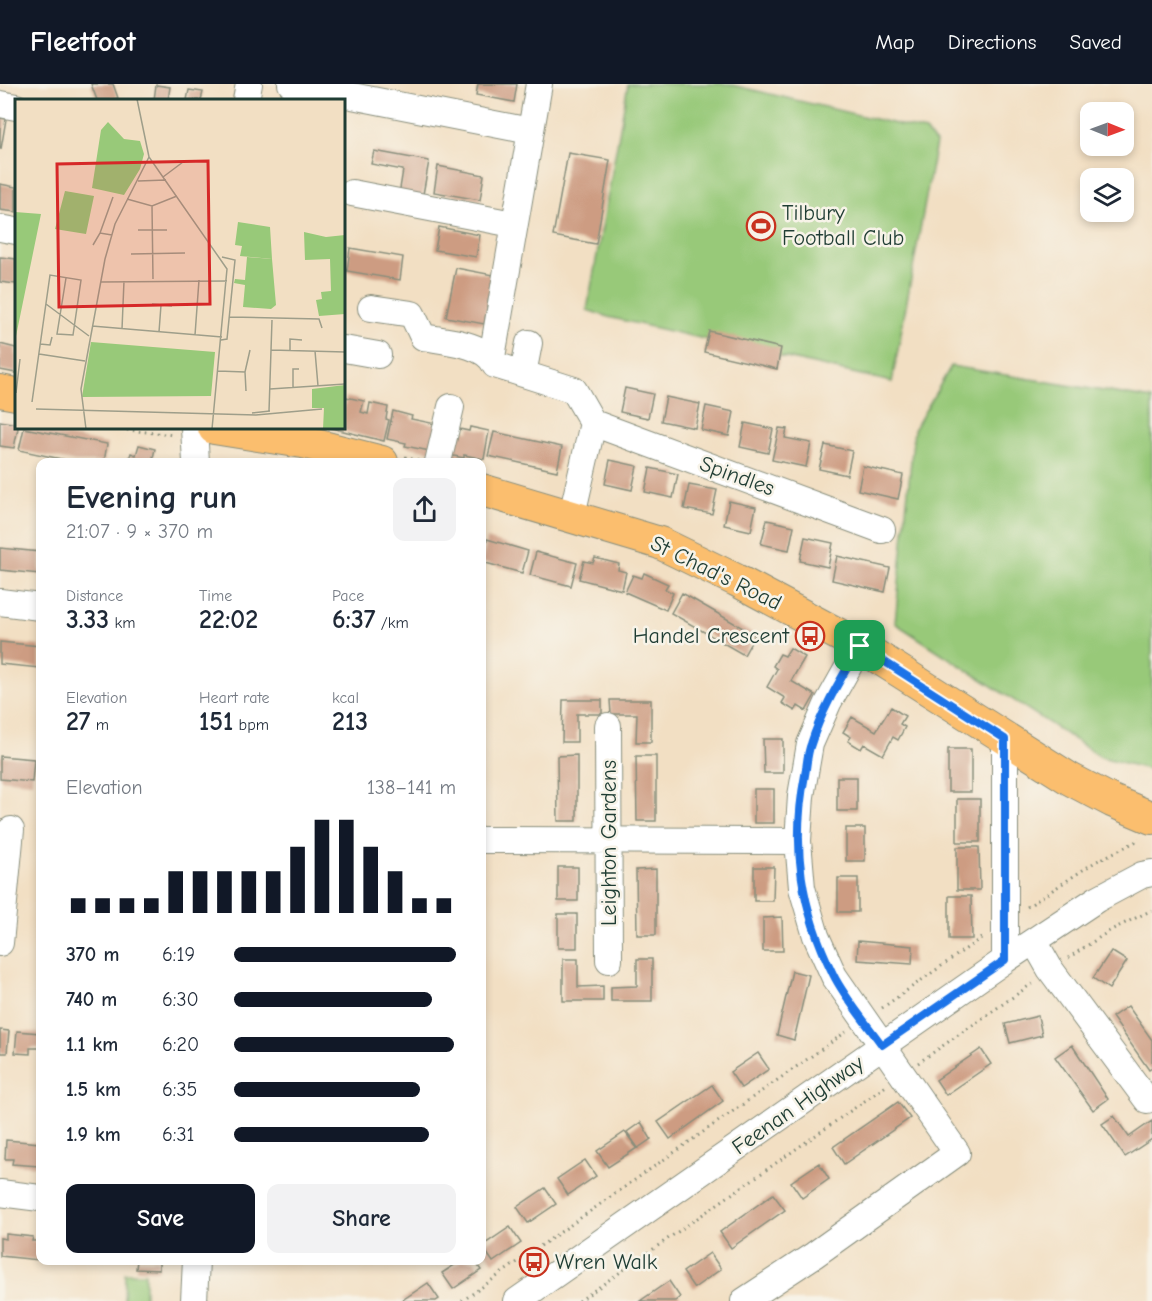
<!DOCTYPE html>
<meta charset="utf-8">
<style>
:root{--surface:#fff;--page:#f2f2f3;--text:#1f2937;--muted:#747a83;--accent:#111827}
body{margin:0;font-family:"Comic Neue",sans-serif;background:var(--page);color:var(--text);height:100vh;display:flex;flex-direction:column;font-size:22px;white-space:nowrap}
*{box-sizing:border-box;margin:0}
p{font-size:20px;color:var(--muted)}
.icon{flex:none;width:33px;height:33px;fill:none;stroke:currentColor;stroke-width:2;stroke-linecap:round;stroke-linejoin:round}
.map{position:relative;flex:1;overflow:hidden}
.sheet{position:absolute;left:36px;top:374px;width:450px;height:807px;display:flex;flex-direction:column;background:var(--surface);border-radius:12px;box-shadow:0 3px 9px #0003}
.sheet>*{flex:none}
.needle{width:39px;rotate:91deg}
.buttons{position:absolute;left:1080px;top:18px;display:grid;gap:12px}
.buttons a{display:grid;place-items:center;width:54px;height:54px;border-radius:12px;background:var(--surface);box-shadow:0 3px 9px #0003;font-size:30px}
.pin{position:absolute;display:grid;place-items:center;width:51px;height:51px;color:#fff;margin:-26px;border-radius:12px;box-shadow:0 3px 9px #0006}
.round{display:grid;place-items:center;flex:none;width:63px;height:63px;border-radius:12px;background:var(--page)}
.headline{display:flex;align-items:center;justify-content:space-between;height:102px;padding:0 30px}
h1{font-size:33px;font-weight:600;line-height:45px}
.stats{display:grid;grid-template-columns:repeat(3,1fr);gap:9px;height:102px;padding:6px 30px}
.stats div{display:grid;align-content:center}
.stats b{font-size:26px;font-weight:600}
.stats small{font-size:16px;font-weight:400}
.stats p{font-size:16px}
.chart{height:168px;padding:12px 30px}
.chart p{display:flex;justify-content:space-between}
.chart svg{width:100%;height:108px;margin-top:6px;stroke:var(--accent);stroke-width:6}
.button{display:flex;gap:12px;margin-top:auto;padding:12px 30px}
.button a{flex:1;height:69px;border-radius:12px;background:var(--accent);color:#fff;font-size:24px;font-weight:600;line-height:69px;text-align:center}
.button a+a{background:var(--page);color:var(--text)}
ul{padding:0 30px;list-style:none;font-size:20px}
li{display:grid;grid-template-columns:96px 72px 1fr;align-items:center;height:45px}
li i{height:15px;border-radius:8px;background:var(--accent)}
header{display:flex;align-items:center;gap:36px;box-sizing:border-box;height:84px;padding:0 30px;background:var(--accent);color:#fff}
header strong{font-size:28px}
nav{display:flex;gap:33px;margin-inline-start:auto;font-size:21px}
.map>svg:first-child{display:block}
.green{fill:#98c979;stroke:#5c8356;stroke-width:1.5}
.building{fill:#cd9c82}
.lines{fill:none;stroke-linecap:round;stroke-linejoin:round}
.minor-casing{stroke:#888e7c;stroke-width:28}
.major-casing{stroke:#888e7c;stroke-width:34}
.path{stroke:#888e7c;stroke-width:3;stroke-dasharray:1.5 4.5;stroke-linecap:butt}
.minor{stroke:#fff;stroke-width:26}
.major{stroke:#fbbe6e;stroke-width:32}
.route-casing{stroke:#fff;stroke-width:12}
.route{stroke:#1a73e8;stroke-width:8}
.labels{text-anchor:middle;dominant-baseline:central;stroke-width:5;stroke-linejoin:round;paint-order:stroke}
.poi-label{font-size:22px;fill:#1f3d34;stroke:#f7f3e8;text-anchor:start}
.street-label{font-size:22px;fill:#1f3d34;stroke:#f7f3e8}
.inset-road{fill:none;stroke:#9e9e8a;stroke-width:1.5}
.view{fill:#d62828;fill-opacity:0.15;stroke:#d62828;stroke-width:3}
.inset-edge{fill:none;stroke:#1f3d34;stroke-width:3}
</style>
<header>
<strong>Fleetfoot</strong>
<nav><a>Map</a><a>Directions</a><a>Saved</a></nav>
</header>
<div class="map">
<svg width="1152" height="1217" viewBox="0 0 1152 1217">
<rect width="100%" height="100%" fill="#f7f3e8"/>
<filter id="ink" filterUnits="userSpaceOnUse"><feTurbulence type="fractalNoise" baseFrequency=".0167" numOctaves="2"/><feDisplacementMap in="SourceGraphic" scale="12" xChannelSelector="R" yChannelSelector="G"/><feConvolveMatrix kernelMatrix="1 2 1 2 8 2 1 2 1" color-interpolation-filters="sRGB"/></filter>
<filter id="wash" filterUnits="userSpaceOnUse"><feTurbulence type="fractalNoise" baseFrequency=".008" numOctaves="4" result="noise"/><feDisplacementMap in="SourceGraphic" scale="24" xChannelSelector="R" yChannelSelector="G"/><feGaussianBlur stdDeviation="1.35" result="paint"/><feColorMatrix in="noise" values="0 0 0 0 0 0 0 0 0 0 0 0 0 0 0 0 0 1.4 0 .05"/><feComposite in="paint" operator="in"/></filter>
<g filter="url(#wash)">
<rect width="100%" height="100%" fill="#f2dfc3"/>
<path class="green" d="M628 0H728L925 47 936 59 892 298 608 233 587 226Z
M951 282 1152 315V686L1101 673 895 539 914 346Z
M125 1189H145V1217H124Z"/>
<g id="blocks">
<path class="building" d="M91 0H113L118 14 111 16H97Z
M478 0H517L514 18 476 11Z
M156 1 170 3 168 16H154Z
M189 6 203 8 201 16H187Z
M0 34 6 35 1 65H0Z
M374 67 429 77 422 116 399 111 403 86 371 80Z
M568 69 610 76 596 160 553 152Z
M438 82 484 91 480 116 434 108Z
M0 100 16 103V128L0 126Z
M439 143 480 151 476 173 435 166Z
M350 164 403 173 400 196 347 187Z
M0 173 16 175V200L0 198Z
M456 184 493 191 484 240 446 233Z
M709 247 781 264 777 285 704 268Z
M0 260 16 264V289L0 286Z
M625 304 653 310 648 334 620 328Z
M346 313 364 317 361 328 368 330 370 319 388 323 386 335 389 336 384 357 331 344H344V324Z
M666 313 700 320 695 344 661 337Z
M706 322 734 328 729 352 701 346Z
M393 327 412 332 411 335 441 341 435 368 405 362 406 359 387 355Z
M0 337 16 340 18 344 14 364 0 362Z
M745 339 773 345 768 369 740 363Z
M450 343 469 347 470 343 489 347 484 375 464 371V374L444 370Z
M24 344 107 360 104 378H75L19 366Z
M779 344 787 345 785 354 811 359 806 383 772 376Z
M494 348 562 363 557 387 488 372Z
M139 361 155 365 152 378H128L131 369 136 371Z
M825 361 852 367 847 391 819 385Z
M610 376 637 382 632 406 605 400Z
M863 382 903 391 898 415 858 406Z
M650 384 678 390 673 414 645 408Z
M689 401 717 406 712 430 684 425Z
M729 417 756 423 751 447 724 441Z
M767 436 794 442 789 466 761 460Z
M805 453 833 459 828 483 800 477Z
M487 455 528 467 522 489 482 478Z
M0 464 40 468V490L0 486Z
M536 468 577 479 571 502 530 491Z
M837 472 890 484 885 508 832 496Z
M595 474 619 480 618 486 626 488 622 506 579 495 584 477 593 479Z
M644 489 668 500 665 505 673 509 666 526 625 508 633 491 642 494Z
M682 509 755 551 744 571 671 529Z
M0 558 40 562V584L0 580Z
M790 564 805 573 791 597 815 611 806 627 798 622 795 627 782 619 785 614 767 603 777 585 773 582 780 570 785 572Z
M563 616H602V630H577V658H562Z
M610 616H651V658H636L637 630H611Z
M891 623 905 632 900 640 905 643 898 656 893 653 883 671 864 660 861 665 848 657 851 653 843 648 852 633 876 647Z
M763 655H783V689H764Z
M948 665H971V708H948Z
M577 671V737H558L557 672Z
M0 672 34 675 32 698 0 695Z
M636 672H656V737H637Z
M837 693H857V727H837Z
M754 705H774V739H754Z
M957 715H980V758H957Z
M846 744H865V777H846Z
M957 763H979L980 806H957Z
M558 783H578V817H558Z
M754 783H774L773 817H754Z
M656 785V851H637L636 786Z
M838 794H858V828H838Z
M949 812H971L972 855H949Z
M558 830H577V864H558Z
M782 833 783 867H763V834Z
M858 857 913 862 912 880 857 876Z
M1111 867 1127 877 1109 905 1093 894Z
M563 875H578V903L603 902V917H563Z
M637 875H652V917H611V903L637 902Z
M792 887 809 891 794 956 777 951Z
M1128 922 1152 956V984L1149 986 1112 933Z
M1038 932 1042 951 1010 959 1005 940Z
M0 946 9 947 7 969H0Z
M17 947 40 949V964H30V970L15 969Z
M1072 961 1108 1015 1093 1026 1055 973Z
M981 965 991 980 946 1011 936 996Z
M758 969 769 985 741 1004 730 988Z
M712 1001 723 1017 670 1055 658 1038Z
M898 1018 910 1034 844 1080 833 1063Z
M1114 1032 1129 1053 1152 1037V1055L1125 1073 1102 1040Z
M641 1038 651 1055 638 1064 627 1048Z
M625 1048 637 1064 608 1083 597 1067Z
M6 1056 40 1059 39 1082 12 1080 13 1075H5Z
M585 1076 596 1092 568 1111 557 1095Z
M819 1079 829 1095 802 1114 791 1098Z
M545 1104 556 1120 528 1139 517 1123Z
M773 1110 785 1126 731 1164 720 1148Z
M510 1143 521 1159 493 1178 482 1162Z
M6 1150 33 1153 32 1157H40L39 1176 0 1172V1154L6 1155Z
M710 1169 721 1185 694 1204 683 1188Z
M137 1176H159V1186L136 1185Z
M462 1176H474L481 1186 453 1205 442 1189Z
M669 1197 680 1213 675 1217H640Z
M428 1199 439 1215 436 1217H401Z"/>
</g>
</g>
<g filter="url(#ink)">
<use href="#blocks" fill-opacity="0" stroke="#888e7c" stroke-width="1.5"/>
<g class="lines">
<g class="minor-casing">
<path id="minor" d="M291 0 530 47
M246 16 249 0
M0 20 16 23
M352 109 513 140
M0 144 16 147
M371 224 412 230 423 253C445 257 485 259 495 281L574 306 593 339 572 431
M344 265 378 271
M492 273 539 0
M523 290 529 259
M593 339 882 446
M194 344 196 378
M438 378 451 323
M0 518 40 523
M608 642 609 876
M1005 655V876
M482 756 798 757
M1034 857 1050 885 1147 1016
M0 859 11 746
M0 1109 40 1114
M194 1217 196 1176
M517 1217 1005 876 1097 815 1142 791 1152 789
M744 1217 814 1171 957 1069 834 892 816 852 802 804 798 757 801 712 810 660 828 619 860 562"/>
</g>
<g class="major-casing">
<path id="major" d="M0 307 16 310
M214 344 303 358 382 378
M482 406 660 459 736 496 860 562 1070 695 1112 717 1152 734"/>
</g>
<path class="path" d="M109 344 174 351
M405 373 419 377
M1027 823 1095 778 1135 758 1138 753
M1068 874 1111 846 1152 826
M882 924 984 852
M918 979 1033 899
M462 1217 846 948
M579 1217 886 1002"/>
<use href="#minor" class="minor"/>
<use href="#major" class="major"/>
</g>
</g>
<g class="lines" filter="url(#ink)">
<g class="route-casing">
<path id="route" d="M860 562 1005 655V876L882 961C867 940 844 913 833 890 801 825 791 763 805 691 807 681 807 670 811 660 822 625 842 593 860 562Z"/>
</g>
<use href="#route" class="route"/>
</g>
<defs>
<g id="stadium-ring" transform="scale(1.5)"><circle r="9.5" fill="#f7f3e8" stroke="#c8321e" stroke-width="1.5"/><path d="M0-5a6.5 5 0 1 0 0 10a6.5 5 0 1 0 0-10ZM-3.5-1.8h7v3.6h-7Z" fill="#c8321e"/></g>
<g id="bus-ring" transform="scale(1.5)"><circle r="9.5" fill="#f7f3e8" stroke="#c8321e" stroke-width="1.5"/><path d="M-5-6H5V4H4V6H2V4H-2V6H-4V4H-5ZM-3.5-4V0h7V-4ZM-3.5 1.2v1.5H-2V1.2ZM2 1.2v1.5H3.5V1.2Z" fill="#c8321e"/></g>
</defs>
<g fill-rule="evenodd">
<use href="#stadium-ring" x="761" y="142"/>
<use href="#bus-ring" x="810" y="552"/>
<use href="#bus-ring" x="534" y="1178"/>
</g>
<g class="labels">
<g class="poi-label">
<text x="782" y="129">Tilbury<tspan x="782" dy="25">Football Club</tspan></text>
<text x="789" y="552" text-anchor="end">Handel Crescent</text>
<text x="555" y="1178">Wren Walk</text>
</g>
<g class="street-label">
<text transform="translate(737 392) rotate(20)">Spindles</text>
<text transform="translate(716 489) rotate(26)">St Chad's Road</text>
<text transform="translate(609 759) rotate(-90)">Leighton Gardens</text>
<text transform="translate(798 1021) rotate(-35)">Feenan Highway</text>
</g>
</g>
<g transform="translate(15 15)">
<rect width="330" height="330" fill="#f2dfc3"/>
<path d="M93 23 109 40 125 42 129 55 125 70 109 96 77 89 86 31ZM50 92 79 97 71 135 40 130ZM0 113 26 115 0 242ZM223 123 255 128 257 160 225 157 227 147 220 146ZM289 133 311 138 330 136V215L304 217 301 201 307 200 306 193 316 192 315 160 290 161Z" fill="#98c979"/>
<path d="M232 158 257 160 261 206 256 210 228 208 230 186 219 184 220 180 230 181ZM76 243 200 253 196 297 67 298ZM330 286V330H308L309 309H297V290Z" fill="#98c979"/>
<path class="inset-road" d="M134 58 212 170 197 330M148 78 168 63M123 82 151 81M112 100 137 107 162 97M137 107 138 180M123 131H152M85 134 98 98M78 146 85 134 97 136M116 155 170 154M86 183 212 182M31 205 74 237M137 205 157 207M214 218 304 220 307 229M77 227 207 238M107 230 109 182M144 233 146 206M180 236 184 181M206 241 212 240 220 161 207 158M25 245 35 246 37 238M256 251 330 253M275 251V240L287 241M300 252 303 287M24 255 70 262M203 272 230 273 235 251M230 273 231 292M278 288V270H284M255 290 330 285M1 294 5 260M17 303 35 176 66 181 58 236 42 235 51 179M21 310 241 316 307 310M254 312 257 221M237 314 255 312M71 330 66 290 90 160 100 125 134 58 122 0"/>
<path class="view" d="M193 62 195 205 44 208 42 65Z"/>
<rect width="330" height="330" class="inset-edge"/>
</g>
</svg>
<div class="buttons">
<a><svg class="needle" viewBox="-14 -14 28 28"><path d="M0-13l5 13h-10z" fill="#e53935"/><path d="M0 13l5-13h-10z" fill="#747a83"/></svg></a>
<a><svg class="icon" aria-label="layers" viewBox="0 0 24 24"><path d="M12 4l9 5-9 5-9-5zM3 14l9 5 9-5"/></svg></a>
</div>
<div class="pin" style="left:860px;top:562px;background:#1e9e55"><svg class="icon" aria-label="arrive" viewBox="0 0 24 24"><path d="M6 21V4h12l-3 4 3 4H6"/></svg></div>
<section class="sheet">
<div class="headline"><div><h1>Evening run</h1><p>21:07 · 9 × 370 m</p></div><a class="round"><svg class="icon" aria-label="share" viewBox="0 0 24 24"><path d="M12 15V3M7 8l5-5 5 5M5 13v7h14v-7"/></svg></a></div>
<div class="stats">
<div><p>Distance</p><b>3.33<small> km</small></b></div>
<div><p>Time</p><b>22:02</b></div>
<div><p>Pace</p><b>6:37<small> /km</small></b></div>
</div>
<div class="stats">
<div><p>Elevation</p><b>27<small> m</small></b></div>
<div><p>Heart rate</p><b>151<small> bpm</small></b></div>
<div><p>kcal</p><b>213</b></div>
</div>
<div class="chart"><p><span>Elevation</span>138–141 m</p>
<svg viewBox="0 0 160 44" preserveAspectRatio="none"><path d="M5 44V38M15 44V38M25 44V38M35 44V38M45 44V27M55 44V27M65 44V27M75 44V27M85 44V27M95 44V17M105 44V6M115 44V6M125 44V17M135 44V27M145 44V38M155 44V38"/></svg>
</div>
<ul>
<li><b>370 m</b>6:19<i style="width:100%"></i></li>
<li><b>740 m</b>6:30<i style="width:89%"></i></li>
<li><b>1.1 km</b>6:20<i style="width:99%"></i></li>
<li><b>1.5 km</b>6:35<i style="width:84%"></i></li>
<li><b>1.9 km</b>6:31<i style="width:88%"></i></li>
</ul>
<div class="button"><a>Save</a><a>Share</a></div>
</section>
</div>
